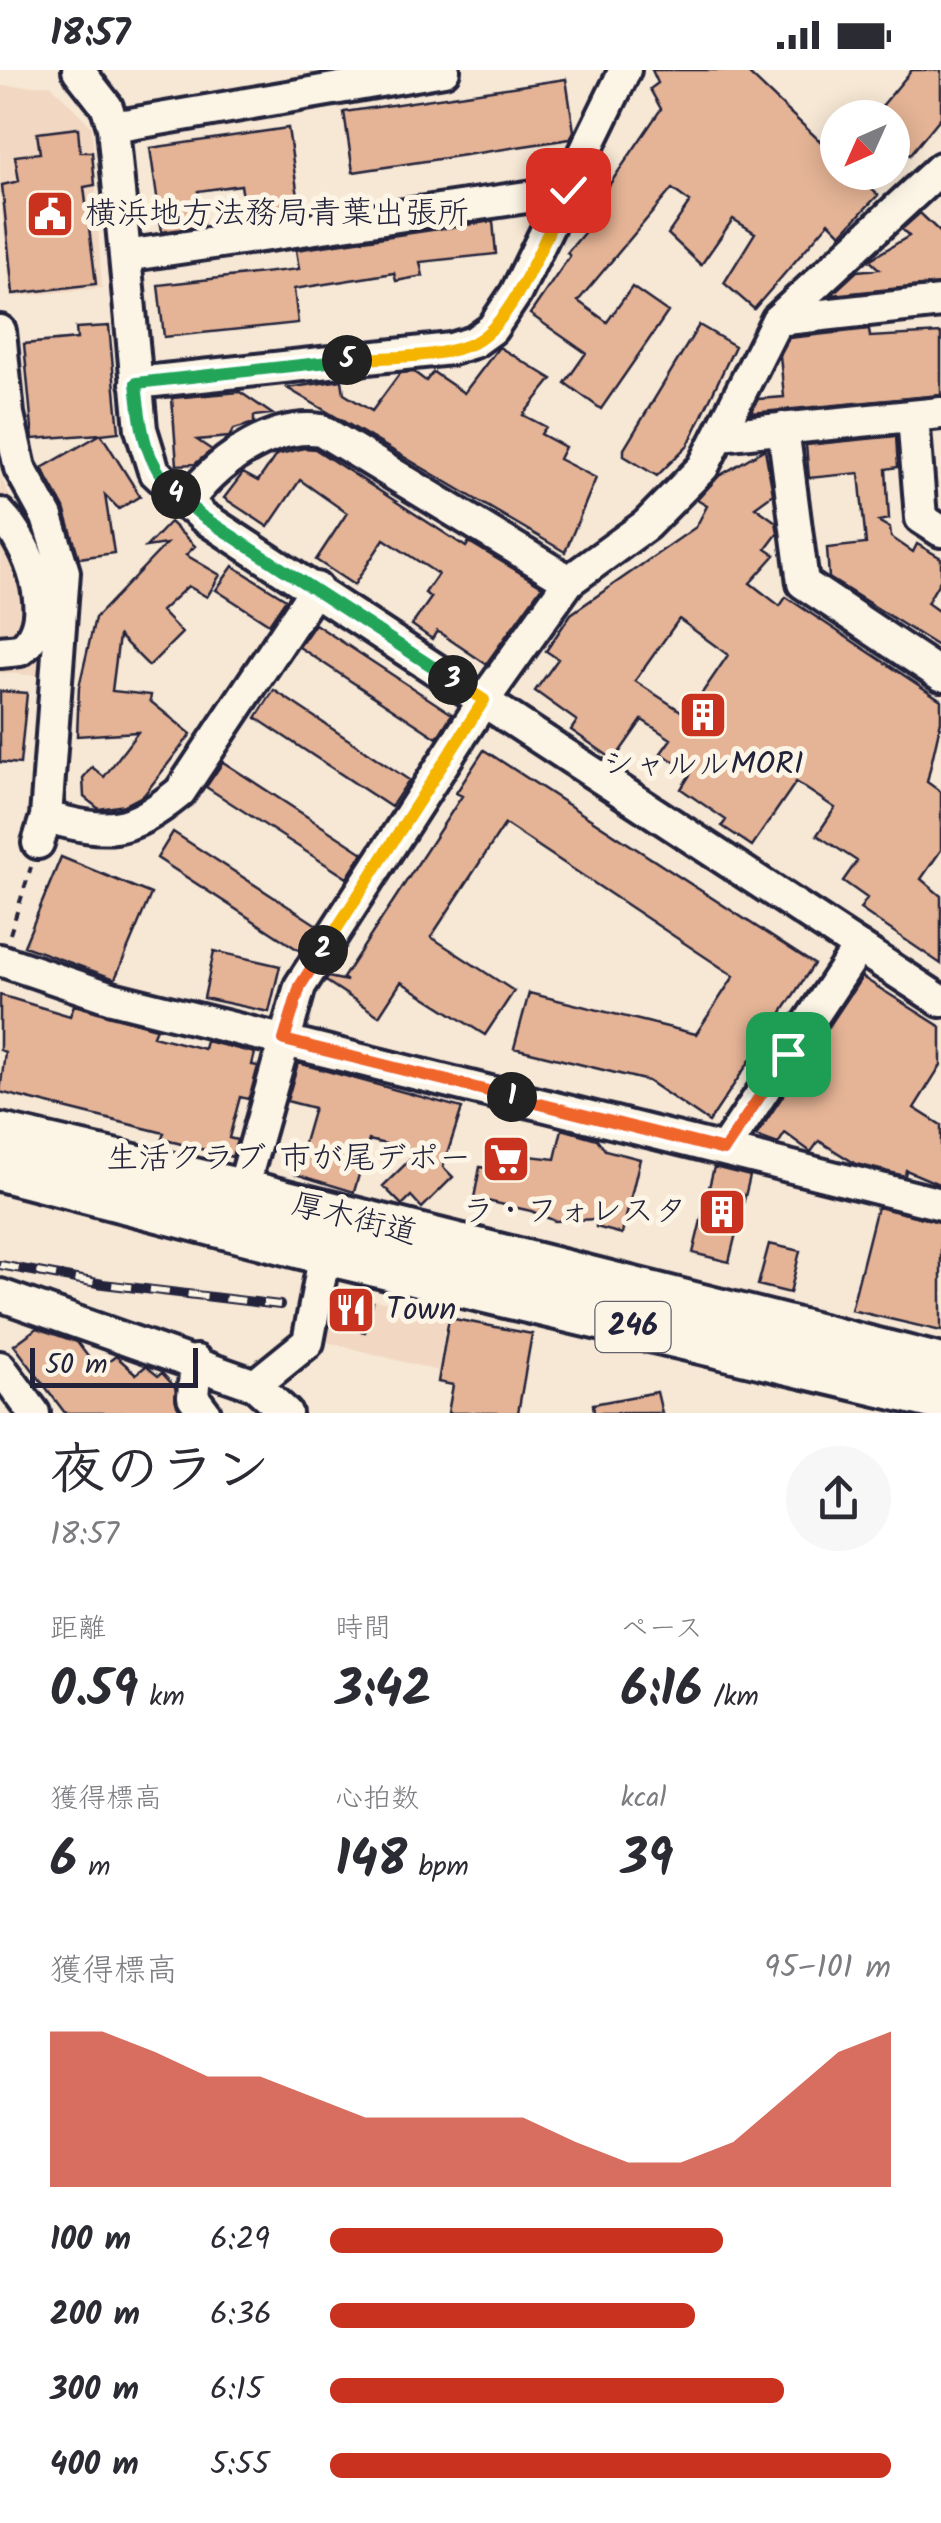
<!DOCTYPE html>
<html lang="ja">
<meta charset="utf-8">
<style>
:root{--surface:#fff;--page:#f7f7f7;--text:#2b2b33;--muted:#7c7c81;--accent:#c8321e}
body{margin:0;font-family:Kalam,"Klee One",sans-serif;background:var(--page);color:var(--text);height:100vh;display:flex;flex-direction:column;font-size:38px;white-space:nowrap}
*{box-sizing:border-box;margin:0}
p{font-size:32px;color:var(--muted)}
.icon{flex:none;width:55px;height:55px;fill:none;stroke:currentColor;stroke-width:2;stroke-linecap:round;stroke-linejoin:round}
.map{position:relative;height:1343px;overflow:hidden}
.side{display:flex;flex-direction:column;background:var(--surface);flex:1}
.side>*{flex:none}
.needle{width:65px;rotate:225deg}
.fabs{position:absolute;left:820px;top:30px;display:grid;gap:20px}
.fabs a{display:grid;place-items:center;width:90px;height:90px;border-radius:50%;background:var(--surface);box-shadow:0 5px 25px #0003;font-size:50px}
.scale{position:absolute;left:30px;bottom:25px;width:168px;box-sizing:border-box;padding-left:10px;border:5px solid #22223b;border-top:0;font-size:28px;line-height:35px;white-space:nowrap;color:#22223b;-webkit-text-stroke:8px #fcf5e5;paint-order:stroke}
.pin{position:absolute;display:grid;place-items:center;width:85px;height:85px;color:#fff;margin:-42px;border-radius:20px;box-shadow:0 5px 15px #0006}
.km{position:absolute;width:50px;height:50px;margin:-25px;border-radius:50%;background:#222;color:#fff;font-size:28px;line-height:50px;text-align:center}
.round{display:grid;place-items:center;flex:none;width:105px;height:105px;border-radius:52px;background:var(--page)}
.head{display:flex;align-items:center;justify-content:space-between;height:170px;padding:0 50px}
h1{font-size:55px;font-weight:800;line-height:75px}
.metrics{display:grid;grid-template-columns:repeat(3,1fr);gap:15px;height:170px;padding:10px 50px}
.metrics div{display:grid;align-content:center}
.metrics b{font-size:50px;font-weight:800}
.metrics small{font-size:28px;font-weight:400}
.metrics p{font-size:28px}
.chart{height:280px;padding:20px 50px}
.chart p{display:flex;justify-content:space-between}
.chart svg{width:100%;height:180px;margin-top:10px;fill:var(--accent);opacity:.7}
ul{padding:0 50px;list-style:none;font-size:32px}
li{display:grid;grid-template-columns:160px 120px 1fr;align-items:center;height:75px}
li i{height:25px;border-radius:12px;background:var(--accent)}
.status{display:flex;justify-content:space-between;align-items:center;height:70px;padding:0 50px;background:var(--surface);direction:ltr}
.status svg{height:28px;fill:currentColor}
.map>svg:first-child{display:block}
.built{fill:#f2d8c2}
.building{fill:#e5b496;stroke:#22223b;stroke-width:2.5;fill-rule:evenodd}
.lines{fill:none;stroke-linecap:round;stroke-linejoin:round}
.minor-casing{stroke:#22223b;stroke-width:38}
.highway-casing{stroke:#22223b;stroke-width:50}
.path{stroke:#22223b;stroke-width:4;stroke-dasharray:8 8;stroke-linecap:butt}
.minor{stroke:#fcf5e5;stroke-width:30}
.highway{stroke:#fcf5e5;stroke-width:42}
.rail-casing{stroke:#22223b;stroke-width:10}
.rail{stroke:#fcf5e5;stroke-width:6;stroke-dasharray:19;stroke-linecap:butt}
.split-1-casing{stroke:#fff;stroke-width:20}
.split-2-casing{stroke:#fff;stroke-width:20}
.split-3-casing{stroke:#fff;stroke-width:20}
.split-4-casing{stroke:#fff;stroke-width:20}
.split-5-casing{stroke:#fff;stroke-width:20}
.split-6-casing{stroke:#fff;stroke-width:20}
.split-1{stroke:#f0652b;stroke-width:12}
.split-2{stroke:#f0652b;stroke-width:12}
.split-3{stroke:#f5b400;stroke-width:12}
.split-4{stroke:#22a559;stroke-width:12}
.split-5{stroke:#22a559;stroke-width:12}
.split-6{stroke:#f5b400;stroke-width:12}
.labels{text-anchor:middle;dominant-baseline:central;stroke-width:10;stroke-linejoin:round;paint-order:stroke}
.shield{fill:#fcf5e5;stroke:#63616e;stroke-width:2.5}
.shield-label{font-size:30px;font-weight:bold;fill:#22223b}
.poi-label{font-size:32px;fill:#22223b;stroke:#fcf5e5;text-anchor:start}
.street-label{font-size:32px;fill:#22223b;stroke:#fcf5e5}
</style>
<div class="status"><b>18:57</b><svg viewBox="0 0 49 12"><path d="M0 12V9h3v3zM5 12V6h3v6zM10 12V3h3v9zM15 12V0h3v12zM26 1h20v11H26zM47 4h2v5h-2z"/></svg></div>
<div class="map">
<svg width="941" height="1343" viewBox="0 0 941 1343">
<rect width="100%" height="100%" fill="#f7e8d5"/>
<filter id="ink" filterUnits="userSpaceOnUse"><feTurbulence type="fractalNoise" baseFrequency=".01" numOctaves="2"/><feDisplacementMap in="SourceGraphic" scale="20" xChannelSelector="R" yChannelSelector="G"/><feConvolveMatrix kernelMatrix="1 2 1 2 8 2 1 2 1" color-interpolation-filters="sRGB"/></filter>
<g filter="url(#ink)">
<path class="built" d="M51 15 92 57 102 218 11 227 0 122V16Z
M0 405 39 490 48 525 43 606 0 603Z
M326 1219 447 1246 438 1301 320 1270Z"/>
<path class="building" d="M652 0H745L838 88V102H853L878 125 841 164 829 152 754 239 724 213 755 163 733 149 701 195 668 164 690 132 672 119 578 231 607 252 632 217 668 242 601 339 565 313 586 283 530 244 570 186 567 183 594 151 588 146 661 39 650 19 658 13Z
M912 0H941V47L910 85 892 71V48H872Z
M566 9 574 61 570 69 353 102 344 42Z
M78 58 80 82H92L95 115 84 117 96 214 13 224 2 115 19 111 15 86 40 83 37 63Z
M288 58 300 140 246 148 241 115 198 121 203 156 162 162 150 78Z
M920 143 941 163V214L831 225 857 201 879 199 869 190 909 166 902 159Z
M493 151 496 184 420 192 423 206 396 211 394 203 294 219 298 253 164 267 158 215 299 199 296 180Z
M699 255 735 276 688 375 657 406 624 386V379Z
M109 256 119 362 101 364 140 426 119 439 105 425 114 483 79 488 64 438 42 398 101 364 33 369 24 274 77 269 76 258Z
M869 259 870 267 941 263V325L751 343 758 329 784 327 780 285 789 268Z
M499 277 552 309 523 345 546 357 541 364 565 377 559 389 596 408 565 482 287 318 342 310 344 324 372 341 400 303 414 302 426 311 433 302 464 323Z
M240 322 272 344 254 346V353L234 359 229 367 197 370 212 380 195 394 177 395 172 328Z
M896 366 898 397 886 399 889 449 878 451 890 458 891 467 913 482 917 474 941 488V509L927 533 941 543V578L829 508 827 478 866 474 859 403 809 408 806 375Z
M304 378 315 379 466 477 469 472 542 516 486 594 437 561 432 569 412 555 431 528 425 523 438 504 384 469 354 515 316 490 347 443 300 410 268 457 224 428 243 403 258 411 276 385Z
M765 379 773 424 755 437 776 452 778 463 766 479 775 485 750 513 780 536 786 527 941 630V651L927 712 941 722V780L921 809 941 826V894L860 839 867 828 843 811 857 791 817 765 835 738 796 712 752 776 722 756 726 750 681 719 691 703 661 683 671 669 642 650 614 690 571 660 577 651 535 621 558 589 546 581 571 544 696 457 707 436 697 430 719 406ZM679 549 728 585 687 645 635 611Z
M170 452 195 476 186 485 220 505 207 527 188 516 161 541 182 563 149 596 119 566 112 621 151 625 150 631 191 664 144 725 125 735 99 739 84 727 83 708 92 697 104 707 138 662 77 666 79 617 95 548 166 474 146 477Z
M233 496 286 529 269 554 216 520Z
M315 554 452 644 437 668 299 577Z
M274 620 409 710 391 737 256 648Z
M0 621 27 623 20 694 0 692Z
M484 680 814 894 709 1052 648 1011 514 978 529 923 696 964 734 906 505 754 431 867 514 921 485 965 401 912 379 946 326 911 328 907 347 911 343 908 462 726 456 723Z
M223 692 363 783 347 808 206 717Z
M173 762 317 855 300 881 157 788Z
M61 787 151 824 115 909 24 876Z
M214 881 280 896 269 942 204 928Z
M862 907 941 957V995L914 1038 941 1055V1115L906 1100 905 1106 856 1094 819 1071 811 1082 785 1063 778 1074 756 1066Z
M0 925 70 946 74 935 156 958 153 966 204 979 206 971 255 983 252 995 258 996 251 1022 248 1029 240 1027 229 1068 237 1070 232 1087 162 1069 164 1063 0 1022 5 982 0 980Z
M298 993 462 1038 443 1097 453 1107 422 1138 411 1126 402 1135 383 1116 418 1082 369 1070 354 1122 295 1104 314 1038 287 1031Z
M562 1059 597 1069 605 1080 640 1089 622 1164 596 1157 597 1149 555 1151 531 1141 474 1128 480 1097 500 1101 504 1083 555 1089Z
M714 1097 750 1106 729 1192 693 1183Z
M877 1137 941 1152V1261L851 1240Z
M769 1174 800 1181 790 1223 758 1215Z
M336 1223 373 1232 365 1262 331 1254Z
M449 1248 532 1264 518 1343H448L453 1315 438 1312Z
M37 1258 77 1272 98 1300 116 1286 136 1304 146 1296 158 1306 162 1303 175 1317 182 1343H65L14 1275Z
M657 1322 662 1343H594L593 1334Z"/>
<g class="lines">
<g class="minor-casing">
<path id="minor" d="M78 0 107 37 113 57 141 359 154 401 203 447 941 931
M113 57 444 0
M125 186 568 121
M777 250 941 232
M0 261 8 344 20 398 47 447 64 502 46 747
M136 313 451 279 474 272 492 259 516 223 625 0
M913 346 921 448 941 461
M783 358 803 513 941 605
M720 365 941 343
M186 435C211 394 273 352 321 360L569 511
M0 444C28 472 61 550 20 580L0 582
M38 773 46 747C109 764 128 764 180 722L316 518
M0 890 112 928 941 1134
M724 1080 859 877
M242 1121 300 916 484 630 569 511 646 455 703 397 777 250 941 98
M0 1225 255 1315 286 1343
M196 1291 193 1327 205 1343
M0 1297 34 1343
M255 1315 308 1272 325 1183"/>
</g>
<g class="highway-casing">
<path id="highway" d="M0 1065 242 1121 941 1296
M0 1099 325 1183 941 1329"/>
</g>
<path class="path" d="M10 864 31 797"/>
<use href="#minor" class="minor"/>
<use href="#highway" class="highway"/>
<g class="rail-casing">
<path id="rail" d="M0 1195 103 1214 280 1235"/>
</g>
<use href="#rail" class="rail"/>
</g>
</g>
<g class="lines" filter="url(#ink)">
<g class="split-1-casing">
<path id="split-1" d="M512 1027 724 1080 788 984"/>
</g>
<g class="split-2-casing">
<path id="split-2" d="M323 880 300 916 284 970 512 1027"/>
</g>
<g class="split-3-casing">
<path id="split-3" d="M323 880 484 630 453 610"/>
</g>
<g class="split-4-casing">
<path id="split-4" d="M176 424 203 447 453 610"/>
</g>
<g class="split-5-casing">
<path id="split-5" d="M176 424C143 389 141 359 136 313L347 290"/>
</g>
<g class="split-6-casing">
<path id="split-6" d="M347 290C386 286 442 290 477 271 516 248 547 161 568 120"/>
</g>
<use href="#split-1" class="split-1"/>
<use href="#split-2" class="split-2"/>
<use href="#split-3" class="split-3"/>
<use href="#split-4" class="split-4"/>
<use href="#split-5" class="split-5"/>
<use href="#split-6" class="split-6"/>
</g>
<defs>
<g id="civic-square" transform="scale(2.5)"><rect x="-9" y="-9" width="18" height="18" rx="4" fill="#c8321e" stroke="#fcf5e5"/><path d="M-.6-6.5H3V-4.5H.6V-3L4-1V1h2V6H-6V1h2V-1L-.6-3ZM-1.2 2.5V6h2.4V2.5Z" fill="#fff"/></g>
<g id="building-square" transform="scale(2.5)"><rect x="-9" y="-9" width="18" height="18" rx="4" fill="#c8321e" stroke="#fcf5e5"/><path d="M-4-6H4V6H1V3H-1V6H-4ZM-2.5-4.3h1.7v1.8h-1.7ZM.8-4.3h1.7v1.8H.8ZM-2.5-1h1.7V.8h-1.7ZM.8-1h1.7V.8H.8Z" fill="#fff"/></g>
<g id="supermarket-square" transform="scale(2.5)"><rect x="-9" y="-9" width="18" height="18" rx="4" fill="#c8321e" stroke="#fcf5e5"/><path d="M-6-5.5h2.5l.6 2H6L4.5 2H-2.5L-4.4-4H-6ZM-1.5 3.2a1.3 1.3 0 1 0 .1 0ZM3 3.2a1.3 1.3 0 1 0 .1 0Z" fill="#fff"/></g>
<g id="restaurant-square" transform="scale(2.5)"><rect x="-9" y="-9" width="18" height="18" rx="4" fill="#c8321e" stroke="#fcf5e5"/><path d="M-5-6h1v4h1v-4h1v4h1v-4h1v5L-1.5 .5V6h-2V.5L-5-1ZM5-6V6H3V1.5H1.5Q1.5-4 5-6Z" fill="#fff"/></g>
</defs>
<g fill-rule="evenodd">
<use href="#civic-square" x="50" y="144"/>
<use href="#building-square" x="703" y="645"/>
<use href="#supermarket-square" x="506" y="1089"/>
<use href="#building-square" x="722" y="1142"/>
<use href="#restaurant-square" x="351" y="1240"/>
</g>
<g class="labels">
<rect class="shield" x="595.5" y="1232" width="75" height="50" rx="8"/>
<g class="shield-label">
<text x="633" y="1257">246</text>
</g>
<g class="poi-label">
<text x="85" y="144">横浜地方法務局青葉出張所</text>
<text x="703" y="695" text-anchor="middle">シャルルMORI</text>
<text x="471" y="1089" text-anchor="end">生活クラブ 市が尾デポー</text>
<text x="687" y="1142" text-anchor="end">ラ・フォレスタ</text>
<text x="386" y="1240">Town</text>
</g>
<g class="street-label">
<text transform="translate(354 1150) rotate(14)">厚木街道</text>
</g>
</g>
</svg>
<div class="fabs">
<a><svg class="needle" viewBox="-14 -14 28 28"><path d="M0-13l5 13h-10z" fill="#e53935"/><path d="M0 13l5-13h-10z" fill="#7c7c81"/></svg></a>
</div>
<div class="scale">50 m</div>
<div class="pin" style="left:788px;top:984px;background:#1e9e55"><svg class="icon" aria-label="arrive" viewBox="0 0 24 24"><path d="M6 21V4h12l-3 4 3 4H6"/></svg></div>
<div class="pin" style="left:568px;top:120px;background:#d93025"><svg class="icon" aria-label="check" viewBox="0 0 24 24"><path d="M5 12l5 5 9-10"/></svg></div>
<b class="km" style="left:512px;top:1027px">1</b>
<b class="km" style="left:323px;top:880px">2</b>
<b class="km" style="left:453px;top:610px">3</b>
<b class="km" style="left:176px;top:424px">4</b>
<b class="km" style="left:347px;top:290px">5</b>
</div>
<section class="side">
<div class="head"><div><h1>夜のラン</h1><p>18:57</p></div><a class="round"><svg class="icon" aria-label="share" viewBox="0 0 24 24"><path d="M12 15V3M7 8l5-5 5 5M5 13v7h14v-7"/></svg></a></div>
<div class="metrics">
<div><p>距離</p><b>0.59<small> km</small></b></div>
<div><p>時間</p><b>3:42</b></div>
<div><p>ペース</p><b>6:16<small> /km</small></b></div>
</div>
<div class="metrics">
<div><p>獲得標高</p><b>6<small> m</small></b></div>
<div><p>心拍数</p><b>148<small> bpm</small></b></div>
<div><p>kcal</p><b>39</b></div>
</div>
<div class="chart"><p><span>獲得標高</span>95–101 m</p>
<svg viewBox="0 0 160 44" preserveAspectRatio="none"><path d="M0 44V6L10 6L20 11L30 17L40 17L50 22L60 27L70 27L80 27L90 27L100 33L110 38L120 38L130 33L140 22L150 11L160 6V44z"/></svg>
</div>
<ul>
<li><b>100 m</b>6:29<i style="width:70%"></i></li>
<li><b>200 m</b>6:36<i style="width:65%"></i></li>
<li><b>300 m</b>6:15<i style="width:81%"></i></li>
<li><b>400 m</b>5:55<i style="width:100%"></i></li>
</ul>
</section>
